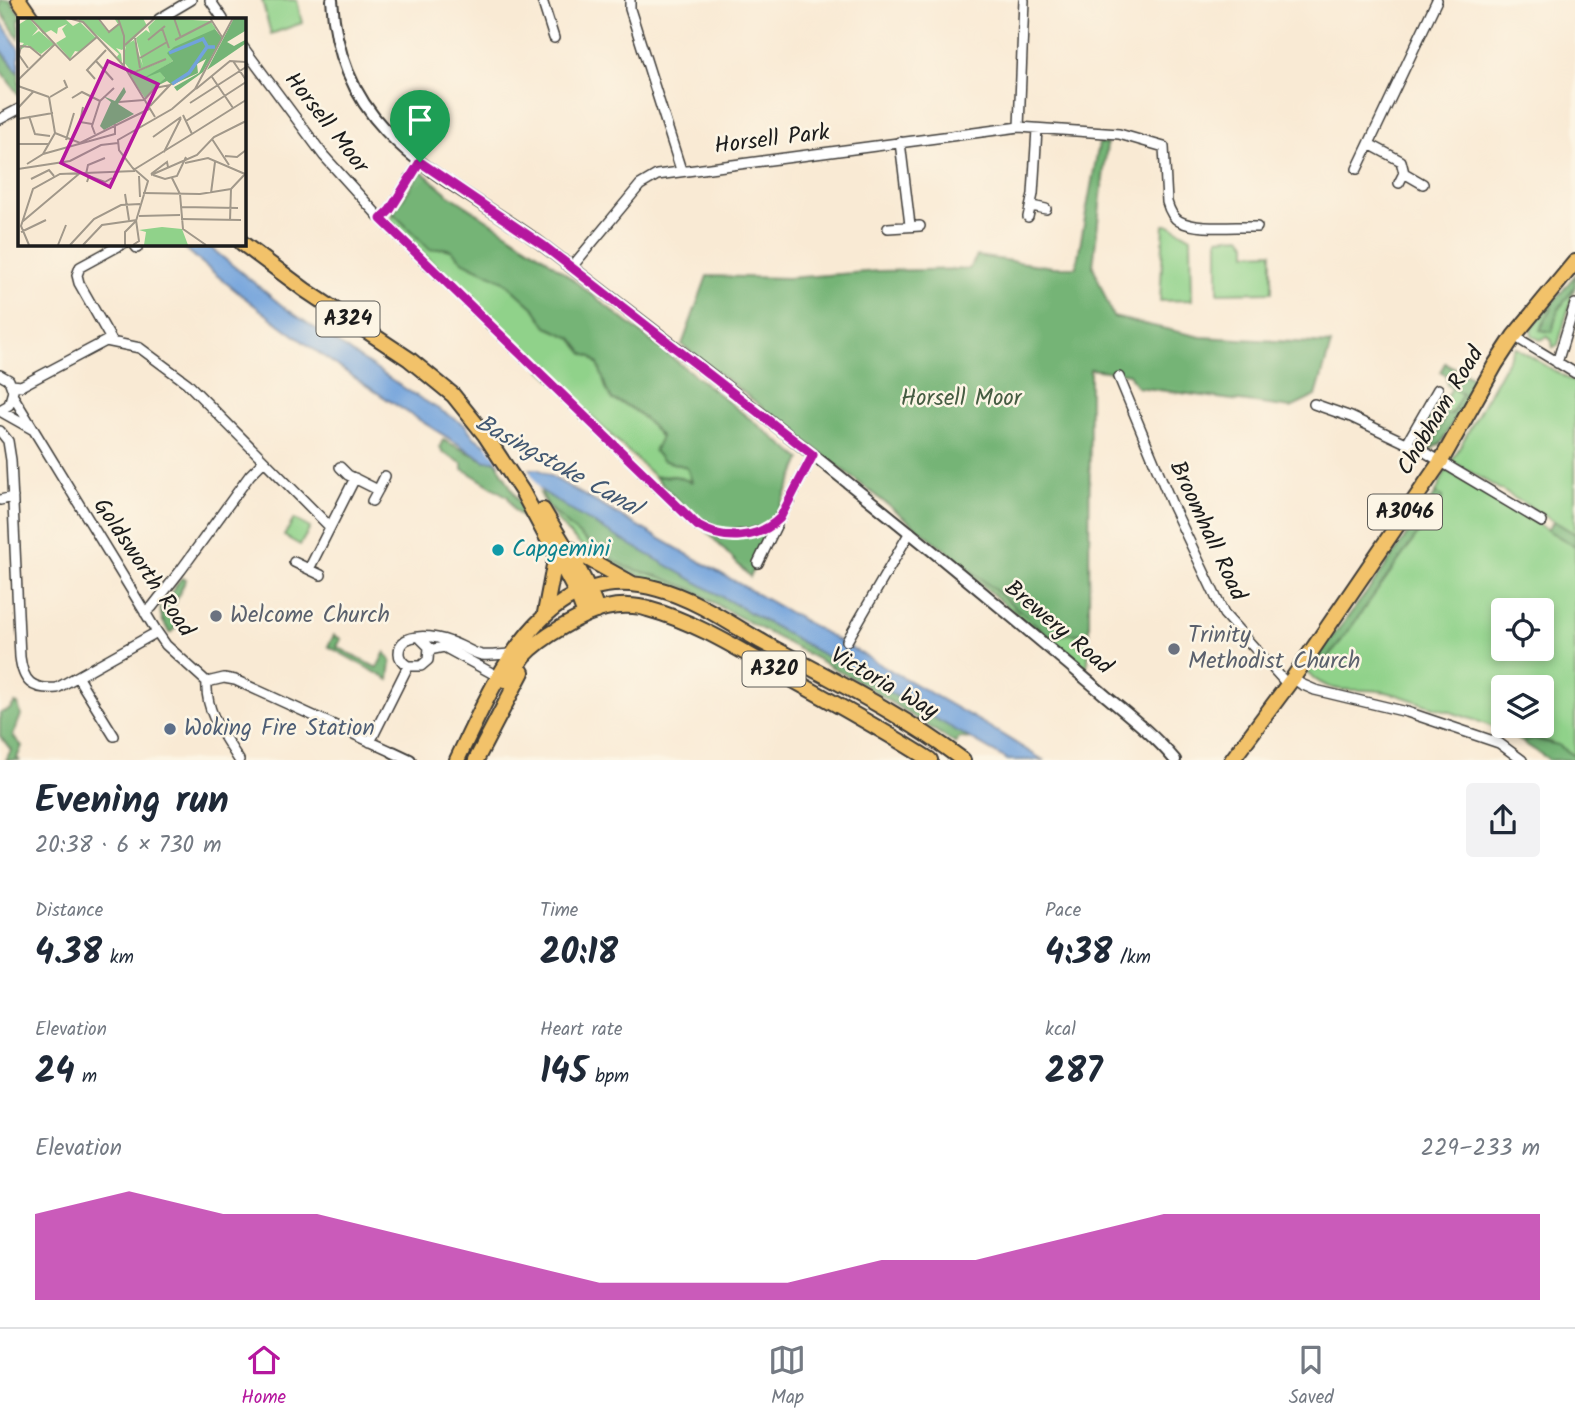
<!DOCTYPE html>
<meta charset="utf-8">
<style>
:root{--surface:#fff;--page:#f2f2f3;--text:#1f2937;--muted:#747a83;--line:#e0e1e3;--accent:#b5179e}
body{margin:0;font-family:Kalam,sans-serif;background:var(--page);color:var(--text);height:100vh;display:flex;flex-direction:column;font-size:26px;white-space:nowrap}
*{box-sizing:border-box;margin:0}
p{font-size:23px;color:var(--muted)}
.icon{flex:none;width:38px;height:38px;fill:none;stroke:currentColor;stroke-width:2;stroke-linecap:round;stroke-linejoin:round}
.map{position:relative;height:760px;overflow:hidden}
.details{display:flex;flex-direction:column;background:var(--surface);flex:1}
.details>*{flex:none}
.tools{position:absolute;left:1491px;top:598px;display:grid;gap:14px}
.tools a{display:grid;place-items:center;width:63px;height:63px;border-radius:7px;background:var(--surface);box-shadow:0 4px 10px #0003;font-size:35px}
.pin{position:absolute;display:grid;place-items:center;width:60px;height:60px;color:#fff;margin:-72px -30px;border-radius:50% 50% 50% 0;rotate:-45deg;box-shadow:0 0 7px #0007}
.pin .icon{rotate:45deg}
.round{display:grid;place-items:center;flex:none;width:74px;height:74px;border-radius:7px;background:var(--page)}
.head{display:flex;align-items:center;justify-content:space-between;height:119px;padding:0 35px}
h1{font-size:38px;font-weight:700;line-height:52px}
.stats{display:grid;grid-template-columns:repeat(3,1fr);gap:10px;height:119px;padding:7px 35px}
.stats div{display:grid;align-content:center}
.stats b{font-size:35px;font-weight:700}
.stats small{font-size:19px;font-weight:400}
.stats p{font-size:19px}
.chart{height:196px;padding:14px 35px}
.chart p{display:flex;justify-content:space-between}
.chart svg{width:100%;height:126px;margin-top:7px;fill:var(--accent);opacity:.7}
.tabs{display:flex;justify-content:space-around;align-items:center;height:98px;border-top:2px solid var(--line);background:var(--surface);font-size:19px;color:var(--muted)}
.tabs a{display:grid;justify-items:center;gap:4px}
.tabs .active{color:var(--accent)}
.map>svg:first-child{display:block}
.green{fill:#90d28a;stroke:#567753;stroke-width:2;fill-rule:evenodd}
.forest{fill:#74b476;stroke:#486849;stroke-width:2}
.water{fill:#71a2dc;stroke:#465f7c;stroke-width:2}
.pier{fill:#f9ead4}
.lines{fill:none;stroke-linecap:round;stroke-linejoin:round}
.minor-casing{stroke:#3d3b38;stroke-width:12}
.tertiary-casing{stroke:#3d3b38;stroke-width:14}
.primary-casing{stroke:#3d3b38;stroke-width:18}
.minor{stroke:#fff;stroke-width:9}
.tertiary{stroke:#fff;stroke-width:10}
.primary{stroke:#f2c26a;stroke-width:14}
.route-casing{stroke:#fff;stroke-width:14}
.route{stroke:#b5179e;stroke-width:9}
.culture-dot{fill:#0f9aa8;stroke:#fcf5e5;stroke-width:2.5}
.worship-dot{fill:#6b7280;stroke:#fcf5e5;stroke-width:2.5}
.service-dot{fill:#5c6f8a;stroke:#fcf5e5;stroke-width:2.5}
.labels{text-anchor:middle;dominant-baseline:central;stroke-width:5;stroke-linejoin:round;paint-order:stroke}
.shield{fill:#fcf5e5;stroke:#5f5d58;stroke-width:2}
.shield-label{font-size:21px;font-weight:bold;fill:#1c1c1c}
.street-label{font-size:23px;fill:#1c1c1c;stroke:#fcf5e5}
.park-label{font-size:23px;fill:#455c42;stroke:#fcf5e5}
.culture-label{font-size:23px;fill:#0d838f;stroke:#fcf5e5;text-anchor:start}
.worship-label{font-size:23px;fill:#5b616d;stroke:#fcf5e5;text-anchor:start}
.service-label{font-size:23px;fill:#4e5e75;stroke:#fcf5e5;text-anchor:start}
.water-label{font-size:24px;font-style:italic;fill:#425872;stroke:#fcf5e5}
.inset-river{fill:none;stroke:#71a2dc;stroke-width:3.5}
.inset-road{fill:none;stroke:#a1988a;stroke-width:2}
.view{fill:#b5179e;fill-opacity:0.15;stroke:#b5179e;stroke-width:3.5}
.inset-edge{fill:none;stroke:#1c1c1c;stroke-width:3.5}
</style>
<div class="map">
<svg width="1575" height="760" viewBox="0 0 1575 760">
<rect width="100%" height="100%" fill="#fcf5e5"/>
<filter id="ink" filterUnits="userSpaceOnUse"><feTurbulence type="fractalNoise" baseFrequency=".0143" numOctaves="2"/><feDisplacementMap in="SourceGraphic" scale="14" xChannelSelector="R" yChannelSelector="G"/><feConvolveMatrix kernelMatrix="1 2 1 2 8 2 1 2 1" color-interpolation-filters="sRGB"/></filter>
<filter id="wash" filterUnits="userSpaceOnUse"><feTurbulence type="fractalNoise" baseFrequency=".00686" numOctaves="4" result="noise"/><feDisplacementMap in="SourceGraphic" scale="28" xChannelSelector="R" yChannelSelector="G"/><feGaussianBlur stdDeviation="1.57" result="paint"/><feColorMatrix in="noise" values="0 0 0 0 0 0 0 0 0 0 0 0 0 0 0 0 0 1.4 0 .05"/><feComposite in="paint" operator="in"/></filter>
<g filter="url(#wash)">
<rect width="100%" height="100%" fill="#f9ead4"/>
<path class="green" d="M262 0H297L302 23 271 34Z
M393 213 430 249 443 248 451 250 473 267 488 272 504 281 535 309 547 327 572 338 579 348 592 357 598 364 613 400C636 407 645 419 661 437L662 460 687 467 692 483 675 476 655 477 528 357 398 229 390 221Z
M1164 225H1170L1191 237 1192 300 1160 301Z
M1241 236 1247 244V253L1272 252V292L1218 293V238Z
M1575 286 1558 345 1553 348 1552 341 1548 337 1540 340 1532 335 1531 329 1550 306 1552 332 1557 312Z
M1515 347 1575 383V534L1452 461Z
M1452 388 1463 394C1452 413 1438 428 1432 449 1405 439 1428 414 1437 398L1447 396Z
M1446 470 1575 546V756C1560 747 1540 733 1522 742 1492 724 1460 715 1427 705 1414 701 1400 695 1386 692 1351 685 1337 700 1306 672L1319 654 1326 660 1336 648 1442 500V497L1436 493ZM1503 611H1542V649H1503ZM1503 688H1542V726H1503Z
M536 486 548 506 596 549 694 590 724 609C711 603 698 595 685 590 668 583 651 579 633 573 588 559 557 529 536 486Z
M294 519 310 528 300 545 284 536Z
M956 558 1052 638 1065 634H1089L1088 663 1083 671 966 571Z"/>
<path class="forest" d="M0 0H10L23 19H19V39L0 10Z
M0 49 19 74V95L0 70Z
M1099 143 1107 144 1093 266 1113 317 1201 337 1331 344 1316 396 1291 408 1137 387 1129 374 1090 369 1089 634H1065L1052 638 956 558 682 345 707 276 788 278 878 271 969 269 977 256 1053 267H1076Z
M421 171 448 194 544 257 801 459 750 577 655 477 675 476 692 482 687 467 662 460 654 451 661 437C645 419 636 407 613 400L607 391 598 364 592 357 584 354 572 338 547 327 535 309 504 281 464 262 451 250 443 248 430 250 393 213Z
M1575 275V286L1557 312 1552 332 1540 330 1552 307 1550 306Z
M1445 363 1477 380 1442 442 1432 449 1446 414H1452L1462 394 1447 385 1446 375 1440 372Z
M443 440 486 461H496L527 516 523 518 514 510 508 497 463 469V464L442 452 440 446Z
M539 488 577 514 973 739 959 738 956 744 858 681 724 609 694 590 661 577 626 567 596 549 570 527 548 506Z
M1436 493 1442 497V500L1336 648 1326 660 1319 654 1373 584Z
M1554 521 1575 534V546L1547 530Z
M181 578 186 579 172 610 178 619 174 630 170 633 162 620 160 609Z
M334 635 341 639 337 647 377 668 385 652 391 661 389 680 328 646Z
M15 703 18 704 21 715 13 736 22 746 17 758 19 760H6L11 750 0 736V713L9 710Z
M1534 739 1558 745 1575 756V760H1550L1522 742Z"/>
<path class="water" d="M0 20 19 49V73L0 48Z
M179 243H205L285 308 410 392 465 425 475 438 528 469H538L988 726 1043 760H1008L577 514 496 461H486C378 396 274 327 179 243Z"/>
<path class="pier" d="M483 439 526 464 541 493 505 471Z"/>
</g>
<g filter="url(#ink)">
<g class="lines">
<g class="minor-casing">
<path id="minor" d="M210 0 223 19
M542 0 554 38
M630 0V9L681 170
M159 19 191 0
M243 47 324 156 381 219 698 526 722 536 748 534 768 528 780 518 813 455
M0 119 19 109
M1019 127 1024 0
M900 142 910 225
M1369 144 1401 161 1404 173 1423 184
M1357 169 1437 0
M1399 183 1404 173
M1032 206 1046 209
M1028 217 1033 194 1037 129
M381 219 390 210 420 162
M888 228 920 226
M133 243 137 248
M571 268 640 185 657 175 1019 127 1119 134 1164 147 1167 202C1169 209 1172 217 1179 221 1197 231 1236 226 1257 227
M1514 336 1575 373
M112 341 79 283 77 275 80 267 124 243
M1557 363 1575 304
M0 375 9 380 13 391 9 405 0 410
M1119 377 1173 507 1224 614 1287 684
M12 385 21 386 106 341 140 348 187 383 330 527
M13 396 157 632 166 645 207 682
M1314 404 1351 417 1423 451 1542 522
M0 411 32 429
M0 431 8 441 11 460 20 657C23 682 32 690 57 688L157 632
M1407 443 1438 389
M340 467 348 475 378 490 372 501
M378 490 385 476
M0 500 13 497
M294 562 321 575
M758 563 777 524
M309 569 355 478
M145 613 152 607 181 570 250 475 263 462
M421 639 429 647 428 660 421 666H408C403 663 399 659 399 653 399 629 438 637 451 642 462 645 471 653 482 655 491 656 502 654 511 654
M847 641 910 532
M429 650 444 647 499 677
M78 678 114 736
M1293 678 1301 684 1315 690 1407 712 1499 743 1522 760
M207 682 224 678 235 680 393 752
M207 682C205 712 224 736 239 760
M370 742 408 666"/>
</g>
<g class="tertiary-casing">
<path id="tertiary" d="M332 0C335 50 351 94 386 131 432 180 493 207 545 247 699 365 852 483 1000 607 1036 637 1072 667 1107 697 1131 717 1155 736 1175 760
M393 752 410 760"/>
</g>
<g class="primary-casing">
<path id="primary" d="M19 0 32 19
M242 243 305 290 409 359 453 395 485 435 522 491 577 594 585 615
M543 510C562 543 585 574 597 611
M567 547 633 584
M545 613 556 555
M499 677 505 680 509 678C515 671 519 663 524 656 540 638 582 613 606 608 619 605 636 605 648 609 696 622 740 650 782 674 832 702 882 729 930 760
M457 760C496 679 544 557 658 589 696 599 732 625 766 644 833 680 902 714 963 760
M476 760 522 672
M1232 760 1293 678 1441 461 1495 365 1514 336 1575 262"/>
</g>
<use href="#minor" class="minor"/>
<use href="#tertiary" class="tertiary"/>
<use href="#primary" class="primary"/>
</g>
</g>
<g class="lines" filter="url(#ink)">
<g class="route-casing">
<path id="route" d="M420 162 544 246 813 455 780 518C758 540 723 541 698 526L381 219 390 210Z"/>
</g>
<use href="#route" class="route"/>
</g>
<circle class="culture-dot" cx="498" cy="550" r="7"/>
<g class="worship-dot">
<circle cx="216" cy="616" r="7"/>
<circle cx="1174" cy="649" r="7"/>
</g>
<circle class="service-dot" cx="170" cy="729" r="7"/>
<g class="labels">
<g class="shield">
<rect x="316.5" y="301.5" width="63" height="35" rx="5"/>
<rect x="1368" y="494.5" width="74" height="35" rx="5"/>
<rect x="742.5" y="651.5" width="63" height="35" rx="5"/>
</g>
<g class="shield-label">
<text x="348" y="319">A324</text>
<text x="1405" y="512">A3046</text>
<text x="774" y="669">A320</text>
</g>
<g class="street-label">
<text transform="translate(326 123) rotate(52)">Horsell Moor</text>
<text transform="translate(772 140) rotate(-7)">Horsell Park</text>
<text transform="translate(1441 411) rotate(-59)">Chobham Road</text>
<text transform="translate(1207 531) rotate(65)">Broomhall Road</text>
<text transform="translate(143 568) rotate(56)">Goldsworth Road</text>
<text transform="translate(1058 628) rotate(40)">Brewery Road</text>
<text transform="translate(884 684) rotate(30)">Victoria Way</text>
</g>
<g class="park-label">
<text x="961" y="399">Horsell Moor</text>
</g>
<g class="culture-label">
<text x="512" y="550">Capgemini</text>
</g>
<g class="worship-label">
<text x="230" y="616">Welcome Church</text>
<text x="1188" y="636">Trinity<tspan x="1188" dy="26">Methodist Church</tspan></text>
</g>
<g class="service-label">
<text x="184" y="729">Woking Fire Station</text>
</g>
<g class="water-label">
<text transform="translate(558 466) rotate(29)">Basingstoke Canal</text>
</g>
</g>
<g transform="translate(18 18)">
<rect width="228" height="228" fill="#f9ead4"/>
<path d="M11 0 20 11 14 18 21 13 36 26 23 36 9 27 1 33 0 32 6 25 0 24V7ZM14 0H46L55 8 62 4 78 20 62 34 57 33 52 41 38 25 48 19 44 11 49 6 40 10 39 16 33 12 25 16ZM59 0H79L90 14 100 6 96 0H125L129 8 104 32 98 30 103 36 104 44 98 40 101 36ZM139 0 193 3 155 23 193 4 198 11 150 35 155 43 134 56 142 53 147 60 127 80 111 57 145 43 114 54 105 43 108 27 116 22 125 48 118 20 128 12 132 15 130 9ZM144 209 164 211 170 227H126L128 214 121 212Z" fill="#90d28a"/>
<path d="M216 0H227V13L209 24 216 28 227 22V26L189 52ZM197 11 204 20 185 54 159 73 156 69 181 55 188 41 179 46 180 55 154 67 149 63 137 69 147 60 142 54 124 61 155 43 149 35 156 29ZM106 69 108 74 100 86 116 96 86 112 82 108 93 84 85 78 97 83Z" fill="#74b476"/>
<path class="inset-river" d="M151 35 185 21 189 28M154 66 171 55 189 29H197"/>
<path class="inset-road" d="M12 0 52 42 79 19M50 0 65 4 106 48M80 0 91 14 101 6M100 0 106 18V48L137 99M156 0 163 20M192 0 204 19M144 10 151 30M117 20 122 50M130 22 147 8M157 22 194 3M107 27 137 0M122 40 149 24M78 43 95 62M215 43 228 62M10 50 1 37 3 28 12 29 23 38M112 56 148 41M194 59 215 90M77 61 69 52 88 32M0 62 37 26M200 67 228 49M0 68 31 79M178 71 212 43 228 44M31 79 37 115M32 79 49 69 46 62M54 80 64 74 82 83M126 82 137 70 152 67 132 88M101 84 126 82M172 85 200 67M65 89 62 104 74 106M0 90 15 74M165 97 174 116M11 98 17 116 32 118M0 101 35 95M168 103 228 64M37 115 62 125 131 91M77 116 74 108 82 83 96 70M174 116 228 82M135 119 163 99M194 121 211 147M48 122 56 95M0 126H30M146 134 163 100M25 136 97 116V106M207 138 219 139 228 132M167 145 190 140 227 156M9 146 25 136 37 115M0 151 52 143 83 127 100 125M117 151 174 116M117 153 101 132 100 122 154 91 177 71 215 0M68 156 70 147 87 140M133 156 149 144 150 149M133 157 179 137 196 119 228 103M135 157 147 161 159 158 168 139M121 158 122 179M154 160 162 176 165 211 188 227M13 161 31 152 36 158M69 164 71 158 87 164 94 160M213 171 228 155M125 175 182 176 213 171M193 175 197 144M107 176 111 202M163 189 220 190M121 198 162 197M163 201 223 202M212 203 213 171M4 204 62 155M3 214 28 202M11 227 3 208 15 171 42 156 117 153M40 227 48 207M52 227 76 201 103 187 122 186M65 227 84 207 119 202M107 227V214L118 203 130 163 115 150M115 227 121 223 118 202"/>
<path class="view" d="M90 43 140 66 92 169 43 145Z"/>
<rect width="228" height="228" class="inset-edge"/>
</g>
</svg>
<div class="tools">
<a><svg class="icon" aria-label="locate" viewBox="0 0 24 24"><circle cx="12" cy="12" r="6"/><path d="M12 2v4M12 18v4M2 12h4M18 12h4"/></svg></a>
<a><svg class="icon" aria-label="layers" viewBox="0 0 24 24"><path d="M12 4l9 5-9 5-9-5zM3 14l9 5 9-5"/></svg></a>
</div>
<div class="pin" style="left:420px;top:162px;background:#1e9e55"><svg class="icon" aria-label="arrive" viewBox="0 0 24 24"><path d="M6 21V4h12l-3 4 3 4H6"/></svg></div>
</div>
<section class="details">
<div class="head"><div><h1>Evening run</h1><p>20:38 · 6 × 730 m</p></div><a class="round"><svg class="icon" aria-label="share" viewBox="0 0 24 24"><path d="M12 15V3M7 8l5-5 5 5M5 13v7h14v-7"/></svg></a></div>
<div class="stats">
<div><p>Distance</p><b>4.38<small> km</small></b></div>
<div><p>Time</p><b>20:18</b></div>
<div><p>Pace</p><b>4:38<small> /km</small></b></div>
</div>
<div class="stats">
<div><p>Elevation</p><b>24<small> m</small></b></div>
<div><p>Heart rate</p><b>145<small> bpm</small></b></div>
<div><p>kcal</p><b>287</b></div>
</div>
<div class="chart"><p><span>Elevation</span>229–233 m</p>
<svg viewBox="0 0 160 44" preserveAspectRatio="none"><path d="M0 44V14L10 6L20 14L30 14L40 22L50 30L60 38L70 38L80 38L90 30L100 30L110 22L120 14L130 14L140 14L150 14L160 14V44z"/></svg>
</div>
</section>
<nav class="tabs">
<a class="active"><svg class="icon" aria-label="home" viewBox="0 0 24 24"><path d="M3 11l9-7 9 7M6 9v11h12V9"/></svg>Home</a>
<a><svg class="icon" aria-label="map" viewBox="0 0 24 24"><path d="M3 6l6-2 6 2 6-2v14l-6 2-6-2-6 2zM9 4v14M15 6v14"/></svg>Map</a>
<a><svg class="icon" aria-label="saved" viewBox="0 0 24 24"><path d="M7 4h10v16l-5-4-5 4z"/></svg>Saved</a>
</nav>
